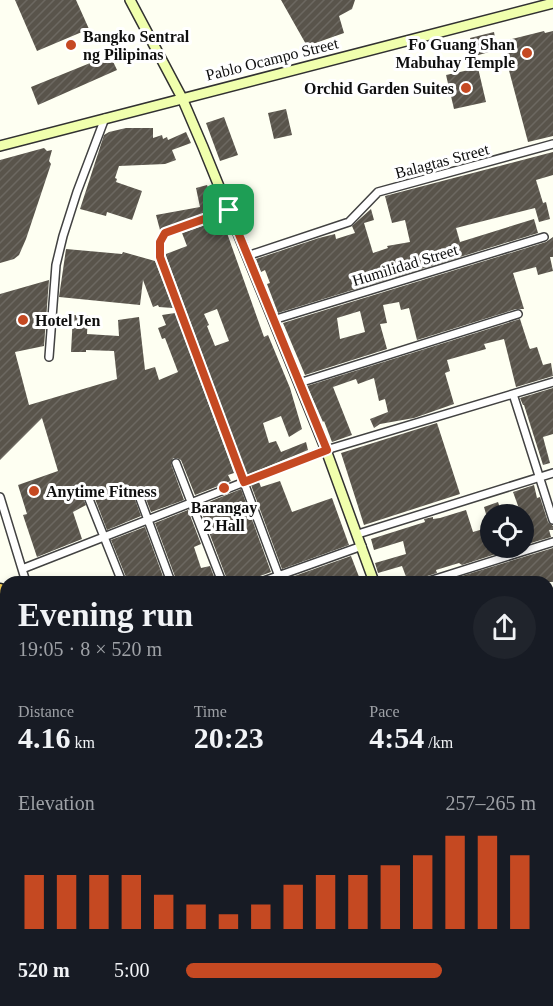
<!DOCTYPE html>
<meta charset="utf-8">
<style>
:root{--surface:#171b24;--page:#20242c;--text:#f1f3f6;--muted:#9ea1a6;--accent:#c54922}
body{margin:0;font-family:Georgia,serif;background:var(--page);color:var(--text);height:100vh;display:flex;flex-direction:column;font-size:22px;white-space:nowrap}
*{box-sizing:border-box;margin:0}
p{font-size:20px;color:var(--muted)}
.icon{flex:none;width:33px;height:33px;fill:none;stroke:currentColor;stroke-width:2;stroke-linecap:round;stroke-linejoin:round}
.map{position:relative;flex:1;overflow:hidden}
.drawer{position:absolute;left:0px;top:576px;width:554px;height:430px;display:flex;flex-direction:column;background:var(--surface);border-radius:18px 18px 0 0;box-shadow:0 3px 9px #0003}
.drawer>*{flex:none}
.controls{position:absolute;left:480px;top:504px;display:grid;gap:12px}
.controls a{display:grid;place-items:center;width:54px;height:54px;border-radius:50%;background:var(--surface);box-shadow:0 3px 9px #0003;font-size:30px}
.pin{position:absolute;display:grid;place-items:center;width:51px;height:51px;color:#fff;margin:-26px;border-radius:12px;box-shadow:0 3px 9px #0006}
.round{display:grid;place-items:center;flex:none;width:63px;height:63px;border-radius:32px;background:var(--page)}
.headline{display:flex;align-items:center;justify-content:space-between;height:102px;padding:0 18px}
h1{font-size:33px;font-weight:600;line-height:45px}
.metrics{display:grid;grid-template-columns:repeat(3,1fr);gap:9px;height:102px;padding:6px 18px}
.metrics div{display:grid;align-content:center}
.metrics b{font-size:30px;font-weight:600}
.metrics small{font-size:16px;font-weight:400}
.metrics p{font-size:16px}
.chart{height:168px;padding:12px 18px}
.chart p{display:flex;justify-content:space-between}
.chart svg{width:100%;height:108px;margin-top:6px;stroke:var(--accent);stroke-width:6}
ul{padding:0 18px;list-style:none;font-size:20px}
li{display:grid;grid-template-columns:96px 72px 1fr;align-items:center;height:45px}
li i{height:15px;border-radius:8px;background:var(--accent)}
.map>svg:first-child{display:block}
.grass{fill:#c5ebb9}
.park{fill:url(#park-dots)}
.building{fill:url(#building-hatch);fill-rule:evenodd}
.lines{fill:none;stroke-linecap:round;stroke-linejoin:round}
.street-casing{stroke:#424242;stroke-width:10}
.secondary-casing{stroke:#313131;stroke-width:12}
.primary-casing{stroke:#202020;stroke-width:14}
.highway-casing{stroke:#202020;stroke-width:15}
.street{stroke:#fff;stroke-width:7}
.secondary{stroke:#f0ffad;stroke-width:9}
.primary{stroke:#f5fc64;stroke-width:10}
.highway{stroke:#f8cf56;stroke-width:12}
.route-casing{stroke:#fff;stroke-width:12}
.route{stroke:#c54922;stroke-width:8}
.poi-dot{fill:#c54922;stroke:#fff;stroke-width:2}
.labels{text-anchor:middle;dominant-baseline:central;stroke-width:6;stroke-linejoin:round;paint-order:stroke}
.poi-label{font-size:16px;font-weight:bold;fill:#0f0f0f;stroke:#fff;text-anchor:start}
.street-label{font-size:16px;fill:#0f0f0f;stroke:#fff}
</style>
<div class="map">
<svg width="553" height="1006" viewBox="0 0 553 1006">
<defs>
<pattern id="park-dots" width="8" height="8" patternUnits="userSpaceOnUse" patternTransform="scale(1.5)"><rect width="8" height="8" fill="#c5ebb9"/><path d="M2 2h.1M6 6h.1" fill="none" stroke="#a8c89e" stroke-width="1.8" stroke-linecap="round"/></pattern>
<pattern id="building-hatch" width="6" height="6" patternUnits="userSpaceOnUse" patternTransform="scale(1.5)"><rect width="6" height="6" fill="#59544b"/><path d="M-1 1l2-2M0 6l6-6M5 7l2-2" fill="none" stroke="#6c6861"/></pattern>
</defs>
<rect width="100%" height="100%" fill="#fefff2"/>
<path class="grass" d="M0 721 6 741V840L0 837Z"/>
<path class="park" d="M6 887V1000L47 1001 24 1006H0V889Z"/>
<path class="building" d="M15 0H76L89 29 37 51Z
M281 0H355L352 9 339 16 344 33 307 46Z
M544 31 545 33 553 31V136L528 142 503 48 475 56 470 38 494 32 496 43Z
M110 55 117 70 38 105 31 87Z
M478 68 486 102 454 109 446 75Z
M286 109 292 135 274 139 268 113Z
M224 117 238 155 220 161 206 123Z
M126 128H153V138L162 135 163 139 167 137 168 140 186 132 191 143 172 150 176 160 165 164 119 166 115 178 117 179 116 182 142 191 132 220 107 212 106 216 80 209 104 135 109 132Z
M44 148 47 151 52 150 49 161 51 164 26 239 19 255 14 259 0 263V160Z
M553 152V175L536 180 543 203 546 202 550 219 539 222 535 208 456 228 460 242 534 219 538 233 278 313 267 284 270 283 265 270 261 272 256 259 319 238 335 234 336 239 355 233 352 226 371 209 374 220 364 223 373 253 388 248 387 246 410 242 405 220 392 223 385 196Z
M207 185 217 208 160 230 156 215 200 207 196 188Z
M222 219 264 337 268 335 290 388 302 429 289 437 281 416 263 423 269 443 276 441 281 452 306 442 308 450 247 475 166 256V254L187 246 182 233ZM217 309 229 341 215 346 207 326 209 325 204 314Z
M553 237V257H550L553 271 538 275 536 267 513 273 524 309H516L417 340 409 308 401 310 399 302 383 305 387 323 380 324 387 349 305 375 283 323 546 242ZM360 311 365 332 340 339 337 318Z
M66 249 122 254 123 252 155 261 173 308 159 307 158 305 153 307 143 280 140 305 59 297Z
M49 280 44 346 15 352 29 405 117 379 114 351 86 350V352H71L73 315H88L87 334 119 336 118 320 139 317 145 370 155 367 159 380 178 372 165 338 162 339 158 328 166 325 162 315 175 313 234 473 228 475 231 481 195 495 181 460 177 458H173L171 464 184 500 151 512 143 491 140 488H136L133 494 141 516 107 530 92 491 88 489H84L81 494 86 505 73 512 82 539 37 557 23 515 27 514 18 485 58 471 42 418 0 460V294Z
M520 319 529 347 530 349 537 347 543 365 551 363 553 376 516 387 504 339 484 344 486 349 447 360 450 371 445 373 454 404 414 418 380 424 374 428 370 419 388 412 385 399 379 401 374 378 358 384 356 379 333 387 352 435 332 442 324 421 323 422 307 386Z
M553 388V434L543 437 550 463 543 465 524 405H523L520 398Z
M437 423 460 494 364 525 341 453Z
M280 481 292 512 332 498 349 545 282 569 251 485 259 482 261 487Z
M534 485 537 498 540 497 548 522 553 526V530H549L551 537 531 543 530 541 524 543V513L521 514 513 492Z
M241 489 271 572 244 582H228L199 506Z
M498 502 502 514H486L484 507Z
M188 510 201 544 194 547 201 568 210 566 216 582H177L155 523Z
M466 510 473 532 490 527V548H497L499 553 462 565 459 563 436 570 437 573 424 577 420 582H408L402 566 378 573 375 563 406 554 403 541 374 550 371 539 425 522 424 519 433 517V519L440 518Z
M145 527 165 582H128L111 540Z
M553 548V582H453V580L465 575Z
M351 556 361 582H287L286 579Z"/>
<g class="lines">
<g class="street-casing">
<path id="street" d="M229 210 165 233 160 242V257L281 582
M247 256 349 222 378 192 553 144
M273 320 544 237
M49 357 56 265 63 236 77 192 105 118
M299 383 518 314
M513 394 553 520
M176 463 222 582
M138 493 171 582
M87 494 122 582
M0 497 26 582
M358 534 553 473
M22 569 326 450 553 382
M261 582 362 546
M426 582 553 542
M548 612 553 610
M548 678 553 676
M548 741 553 739
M548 808 553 806
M548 875 553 873
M548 949 553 948
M158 1000 160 1006
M347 1006 365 1000"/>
</g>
<g class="secondary-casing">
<path id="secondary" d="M130 0 182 98 203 147 326 450 374 582
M0 146 553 3
M502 1000 503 1006"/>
</g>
<g class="primary-casing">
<path id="primary" d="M0 696 6 715
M94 1000 96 1006
M134 1000 136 1006"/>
</g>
<g class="highway-casing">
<path id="highway" d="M0 590 6 609
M0 640 6 659
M114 1000 116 1006
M124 1000 126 1006"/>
</g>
<use href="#street" class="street"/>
<use href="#secondary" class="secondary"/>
<use href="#primary" class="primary"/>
<use href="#highway" class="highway"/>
</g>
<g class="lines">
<g class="route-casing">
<path id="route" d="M229 210 327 450 244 482 160 257V242L165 233Z"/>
</g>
<use href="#route" class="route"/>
</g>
<g class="poi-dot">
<circle cx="71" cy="45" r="6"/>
<circle cx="527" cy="53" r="6"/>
<circle cx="466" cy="88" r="6"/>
<circle cx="23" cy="320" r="6"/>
<circle cx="224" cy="488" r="6"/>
<circle cx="34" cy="491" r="6"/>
</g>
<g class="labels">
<g class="poi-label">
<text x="83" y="36">Bangko Sentral<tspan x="83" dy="18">ng Pilipinas</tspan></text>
<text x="515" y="44" text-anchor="end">Fo Guang Shan<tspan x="515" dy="18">Mabuhay Temple</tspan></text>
<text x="454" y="88" text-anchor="end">Orchid Garden Suites</text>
<text x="35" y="320">Hotel Jen</text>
<text x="46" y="491">Anytime Fitness</text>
<text x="224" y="507" text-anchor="middle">Barangay<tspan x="224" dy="18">2 Hall</tspan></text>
</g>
<g class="street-label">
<text transform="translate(272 59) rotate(-14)">Pablo Ocampo Street</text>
<text transform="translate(442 161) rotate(-15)">Balagtas Street</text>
<text transform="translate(405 265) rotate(-17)">Humilidad Street</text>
</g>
</g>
</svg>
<div class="controls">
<a><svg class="icon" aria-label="locate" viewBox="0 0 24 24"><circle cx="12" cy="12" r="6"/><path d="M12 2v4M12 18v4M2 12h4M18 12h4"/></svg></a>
</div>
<div class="pin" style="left:229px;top:210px;background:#1e9e55"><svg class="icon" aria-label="arrive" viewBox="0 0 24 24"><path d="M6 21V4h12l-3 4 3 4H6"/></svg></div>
<section class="drawer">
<div class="headline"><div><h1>Evening run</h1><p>19:05 · 8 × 520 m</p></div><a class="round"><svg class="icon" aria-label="share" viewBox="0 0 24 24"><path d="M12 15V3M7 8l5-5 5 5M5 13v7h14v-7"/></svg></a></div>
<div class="metrics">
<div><p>Distance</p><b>4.16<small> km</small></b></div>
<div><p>Time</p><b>20:23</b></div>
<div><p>Pace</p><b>4:54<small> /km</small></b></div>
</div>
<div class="chart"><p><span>Elevation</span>257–265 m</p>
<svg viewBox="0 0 160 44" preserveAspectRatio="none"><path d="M5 44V22M15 44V22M25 44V22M35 44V22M45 44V30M55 44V34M65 44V38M75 44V34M85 44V26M95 44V22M105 44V22M115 44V18M125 44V14M135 44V6M145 44V6M155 44V14"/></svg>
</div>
<ul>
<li><b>520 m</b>5:00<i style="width:73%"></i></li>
</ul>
</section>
</div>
